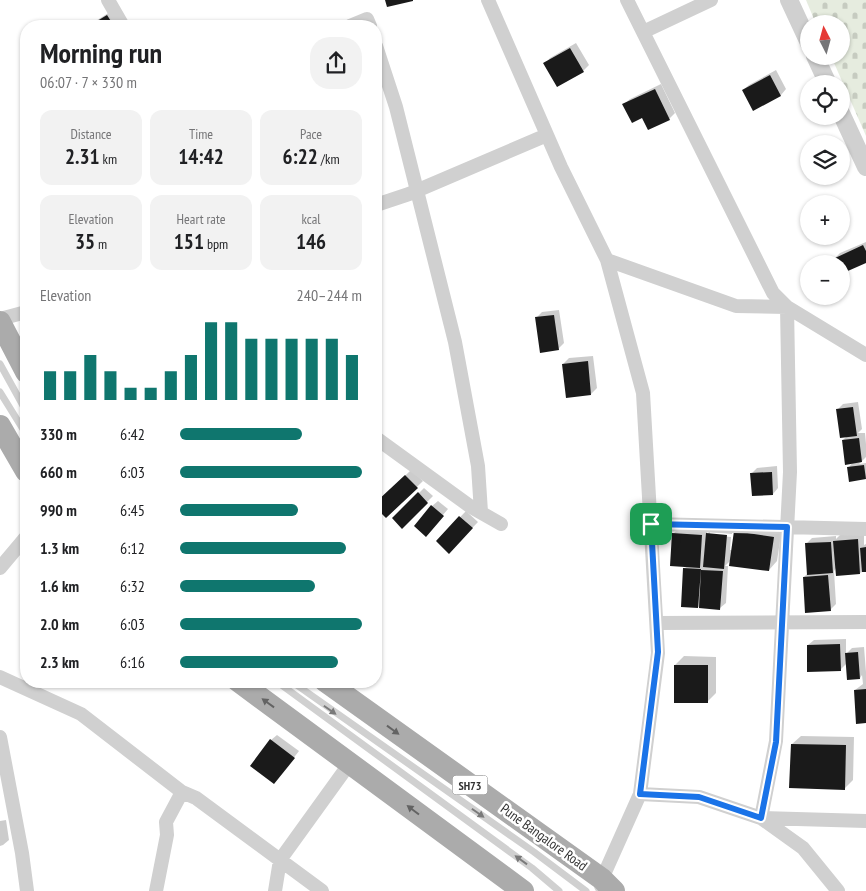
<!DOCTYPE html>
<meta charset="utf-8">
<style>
:root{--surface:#fff;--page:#f2f2f2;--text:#202124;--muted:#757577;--accent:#0f766e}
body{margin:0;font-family:"PT Sans Narrow",sans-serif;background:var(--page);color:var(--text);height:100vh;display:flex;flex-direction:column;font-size:19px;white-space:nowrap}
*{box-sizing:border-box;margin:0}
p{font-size:16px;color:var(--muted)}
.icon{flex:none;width:28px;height:28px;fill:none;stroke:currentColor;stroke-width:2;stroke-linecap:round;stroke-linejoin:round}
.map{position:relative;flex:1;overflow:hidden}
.drawer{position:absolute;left:20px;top:20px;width:362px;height:668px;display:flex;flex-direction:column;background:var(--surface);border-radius:20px;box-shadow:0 1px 4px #0004}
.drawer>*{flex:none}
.needle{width:32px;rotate:354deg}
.fabs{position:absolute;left:800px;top:15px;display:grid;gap:10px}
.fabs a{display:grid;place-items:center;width:50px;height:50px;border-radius:50%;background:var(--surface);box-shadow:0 1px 4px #0004;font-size:25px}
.pin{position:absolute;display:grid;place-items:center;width:42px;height:42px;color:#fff;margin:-21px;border-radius:10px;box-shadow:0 2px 8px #0006}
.round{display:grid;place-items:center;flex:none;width:52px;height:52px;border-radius:20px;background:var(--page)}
.headline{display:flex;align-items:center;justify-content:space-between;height:85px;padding:0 20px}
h1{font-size:28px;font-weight:800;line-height:38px}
.figures{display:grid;grid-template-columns:repeat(3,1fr);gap:8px;height:85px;padding:5px 20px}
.figures div{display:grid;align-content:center;border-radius:12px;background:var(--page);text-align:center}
.figures b{font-size:21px;font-weight:800}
.figures small{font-size:14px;font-weight:400}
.figures p{font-size:14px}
.chart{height:140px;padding:10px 20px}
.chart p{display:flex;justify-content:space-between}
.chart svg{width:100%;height:90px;margin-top:5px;stroke:var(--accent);stroke-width:6}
ul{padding:0 20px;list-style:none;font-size:16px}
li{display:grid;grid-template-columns:80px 60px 1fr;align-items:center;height:38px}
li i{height:12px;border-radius:6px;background:var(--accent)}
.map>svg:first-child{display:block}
.cemetery{fill:url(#cemetery-stones)}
.shadow{fill:#0003}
.building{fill:#1a1a1a}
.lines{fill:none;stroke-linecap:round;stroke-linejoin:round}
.service{stroke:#d0d0d0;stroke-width:7}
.minor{stroke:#d0d0d0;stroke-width:14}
.tertiary{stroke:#d0d0d0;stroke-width:18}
.primary{stroke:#ababab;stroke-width:22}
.oneway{fill:#636363}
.oneway2{fill:#7a7a7a}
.route-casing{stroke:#fff;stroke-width:10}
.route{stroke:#1a73e8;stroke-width:6}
.labels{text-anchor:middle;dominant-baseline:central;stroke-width:5;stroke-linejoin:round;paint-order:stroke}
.shield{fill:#fff;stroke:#707070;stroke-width:1}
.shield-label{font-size:12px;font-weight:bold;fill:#333}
.street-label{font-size:14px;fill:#333;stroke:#fff}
</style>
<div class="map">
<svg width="866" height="891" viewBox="0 0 866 891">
<defs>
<pattern id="cemetery-stones" width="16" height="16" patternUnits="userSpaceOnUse" patternTransform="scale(1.25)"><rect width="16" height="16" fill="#e6ecdf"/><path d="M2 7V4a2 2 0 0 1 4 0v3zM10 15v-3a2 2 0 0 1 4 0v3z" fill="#c6cbc0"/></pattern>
</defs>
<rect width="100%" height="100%" fill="#fff"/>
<path class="cemetery" d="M806 0H866V136L831 56H841V24H816Z"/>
<path class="shadow" d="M113 10 116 26H88Z
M576 43 589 65 583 71 557 85 545 64 550 58Z
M776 70 786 89 781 95 754 109 743 90 749 85Z
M661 84 675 113 669 119 643 116 624 104 630 99Z
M866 242V262L841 264 834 259 840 253Z
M559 310 564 343 558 349 536 318 542 312Z
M593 356 597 388 591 394 563 364 569 358Z
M858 402 862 429 858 433H865L866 444V457L859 464 866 463V478L849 467 853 462 843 440 847 436 837 410 843 404Z
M777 466 778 488 773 494 752 473 757 468Z
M411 470 423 481 386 517 376 504Z
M424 488 433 496 402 527 394 518Z
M438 501 448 509 431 529 432 506Z
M466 511 478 522 449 552 437 541Z
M744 523 782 528 777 561 769 570 731 560 725 566H728L726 603 720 608 682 606 684 569 687 566 673 534 679 528 707 530V534L713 528 732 530V534L710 532V535L731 537 730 550H732Z
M864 534V545L866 544V570L860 573 836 568 834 571 836 604 830 610 804 577 808 573 806 544 812 538 836 536V539L840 535Z
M846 639V654L852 648 864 647 866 672V722L855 690 863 684 862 675 860 678 847 663 840 670 808 645 814 640Z
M684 656 716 657V693L707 702 675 665Z
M277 735 299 751 274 783 271 740Z
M801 736 854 737 853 780 844 789 792 744Z
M6 820 9 840 3 845 0 846V821Z"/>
<path class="building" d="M385 0H413V1L387 7Z
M107 15 114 26H89Z
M570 48 584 72 557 87 543 63Z
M770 75 781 96 753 111 742 90Z
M655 89 670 120 648 130 642 118 632 123 622 104Z
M863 245 866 251V263L841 274V264H835L833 259Z
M554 315 559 350 540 353 535 317Z
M588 361 591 395 566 398 562 364Z
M853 407 857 436 840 438 836 409Z
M859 438 862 462 845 465 842 440Z
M864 465 866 479 849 482 847 467Z
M772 472 773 495 752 496 750 473Z
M405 475 418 488 386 518 376 508V502Z
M418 492 428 503 402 529 392 518Z
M431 505 444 516 426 537 414 526Z
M459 516 473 528 449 554 436 541Z
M734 531 774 537 769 571 729 566Z
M672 533 702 535 700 568 670 566Z
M706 533 727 535 724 569 703 567Z
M858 539 860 574 836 576 833 541Z
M831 542 833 573 807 575 805 543Z
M866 547V572H862L860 548Z
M683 568 701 569 698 608 681 607Z
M701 570 723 571 720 610 699 608Z
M828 575 831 611 805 613 803 577Z
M840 644 841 671 807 672V645Z
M858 652 860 679 847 680 845 653Z
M674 665H708V703H674Z
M866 689V723L856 724 854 690Z
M270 739 295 758 274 784 250 766Z
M791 744 846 745 845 790 789 788Z"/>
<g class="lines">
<path class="service" d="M0 364 26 411
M0 392 26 434
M276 681 532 868 559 891
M291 681 534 852 586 891"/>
<path class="minor" d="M108 0 123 26
M488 0 561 167 607 260 736 306 787 307 790 472 776 741 761 818 866 821
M627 0 773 293 787 307 866 355
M350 26 367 19 370 26
M643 32 711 0
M376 46 396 107 455 342 478 466 481 512
M376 205 409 194 547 135
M0 319 26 312
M376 438 471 507 501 524
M651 524 866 529
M0 568 26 537
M657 623 866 622
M0 677 81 714 182 792 196 798 322 891
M0 737 22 853 27 891
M640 794 699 797 761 818 803 848 838 891
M601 886 602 879 640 794 658 653 643 393 607 260
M156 891 167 835 166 822 182 792
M275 891 280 860 350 763"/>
<path class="tertiary" d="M789 0 809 43
M815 56 828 84
M841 113 866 167"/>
<path class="primary" d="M0 322 26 372
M0 426 26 471
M238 681 523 891
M325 681 602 879 614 891"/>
</g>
<defs><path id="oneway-solid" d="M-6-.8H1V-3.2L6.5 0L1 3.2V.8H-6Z" transform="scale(1.25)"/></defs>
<g class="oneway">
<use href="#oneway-solid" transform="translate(268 703) rotate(-144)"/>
<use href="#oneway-solid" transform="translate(393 730) rotate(36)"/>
<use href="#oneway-solid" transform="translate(413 810) rotate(-143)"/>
</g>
<g class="oneway2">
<use href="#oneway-solid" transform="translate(330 710) rotate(35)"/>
<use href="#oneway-solid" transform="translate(478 813) rotate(35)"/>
<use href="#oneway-solid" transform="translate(521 860) rotate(-144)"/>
</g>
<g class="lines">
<g class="route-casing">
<path id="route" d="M651 524 787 527 776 742 761 818 699 797 640 794 658 652Z"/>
</g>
<use href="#route" class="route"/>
</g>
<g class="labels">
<rect class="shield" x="452.5" y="775.5" width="35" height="19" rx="4"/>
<g class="shield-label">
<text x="470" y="785">SH73</text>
</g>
<g class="street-label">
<text transform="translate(544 837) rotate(36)">Pune Bangalore Road</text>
</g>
</g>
</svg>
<div class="fabs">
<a><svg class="needle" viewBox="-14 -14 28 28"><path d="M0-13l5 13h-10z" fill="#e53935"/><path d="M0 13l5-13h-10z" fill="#757577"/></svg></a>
<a><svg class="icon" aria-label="locate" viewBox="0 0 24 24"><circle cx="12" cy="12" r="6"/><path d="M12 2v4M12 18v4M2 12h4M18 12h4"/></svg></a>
<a><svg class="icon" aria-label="layers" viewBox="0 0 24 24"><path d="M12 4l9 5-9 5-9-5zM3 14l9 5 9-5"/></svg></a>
<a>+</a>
<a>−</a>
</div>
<div class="pin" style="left:651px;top:524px;background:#1e9e55"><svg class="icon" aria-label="arrive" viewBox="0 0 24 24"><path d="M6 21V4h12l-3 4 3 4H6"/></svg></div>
<section class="drawer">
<div class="headline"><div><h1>Morning run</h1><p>06:07 · 7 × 330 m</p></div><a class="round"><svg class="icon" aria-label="share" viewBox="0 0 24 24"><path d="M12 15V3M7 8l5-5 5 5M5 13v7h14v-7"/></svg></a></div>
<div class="figures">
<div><p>Distance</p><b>2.31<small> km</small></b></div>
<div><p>Time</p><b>14:42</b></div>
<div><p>Pace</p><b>6:22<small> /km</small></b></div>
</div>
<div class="figures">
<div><p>Elevation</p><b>35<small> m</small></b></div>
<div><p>Heart rate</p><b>151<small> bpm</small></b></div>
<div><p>kcal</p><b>146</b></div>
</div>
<div class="chart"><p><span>Elevation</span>240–244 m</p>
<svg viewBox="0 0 160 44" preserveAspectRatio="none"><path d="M5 44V30M15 44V30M25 44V22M35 44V30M45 44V38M55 44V38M65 44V30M75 44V22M85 44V6M95 44V6M105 44V14M115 44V14M125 44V14M135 44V14M145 44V14M155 44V22"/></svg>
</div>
<ul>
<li><b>330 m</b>6:42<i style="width:67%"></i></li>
<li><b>660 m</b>6:03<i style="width:100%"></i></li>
<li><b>990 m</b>6:45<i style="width:65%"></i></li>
<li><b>1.3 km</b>6:12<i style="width:91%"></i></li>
<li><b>1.6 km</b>6:32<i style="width:74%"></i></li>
<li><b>2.0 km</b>6:03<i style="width:100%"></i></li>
<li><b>2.3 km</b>6:16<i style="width:87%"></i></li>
</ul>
</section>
</div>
